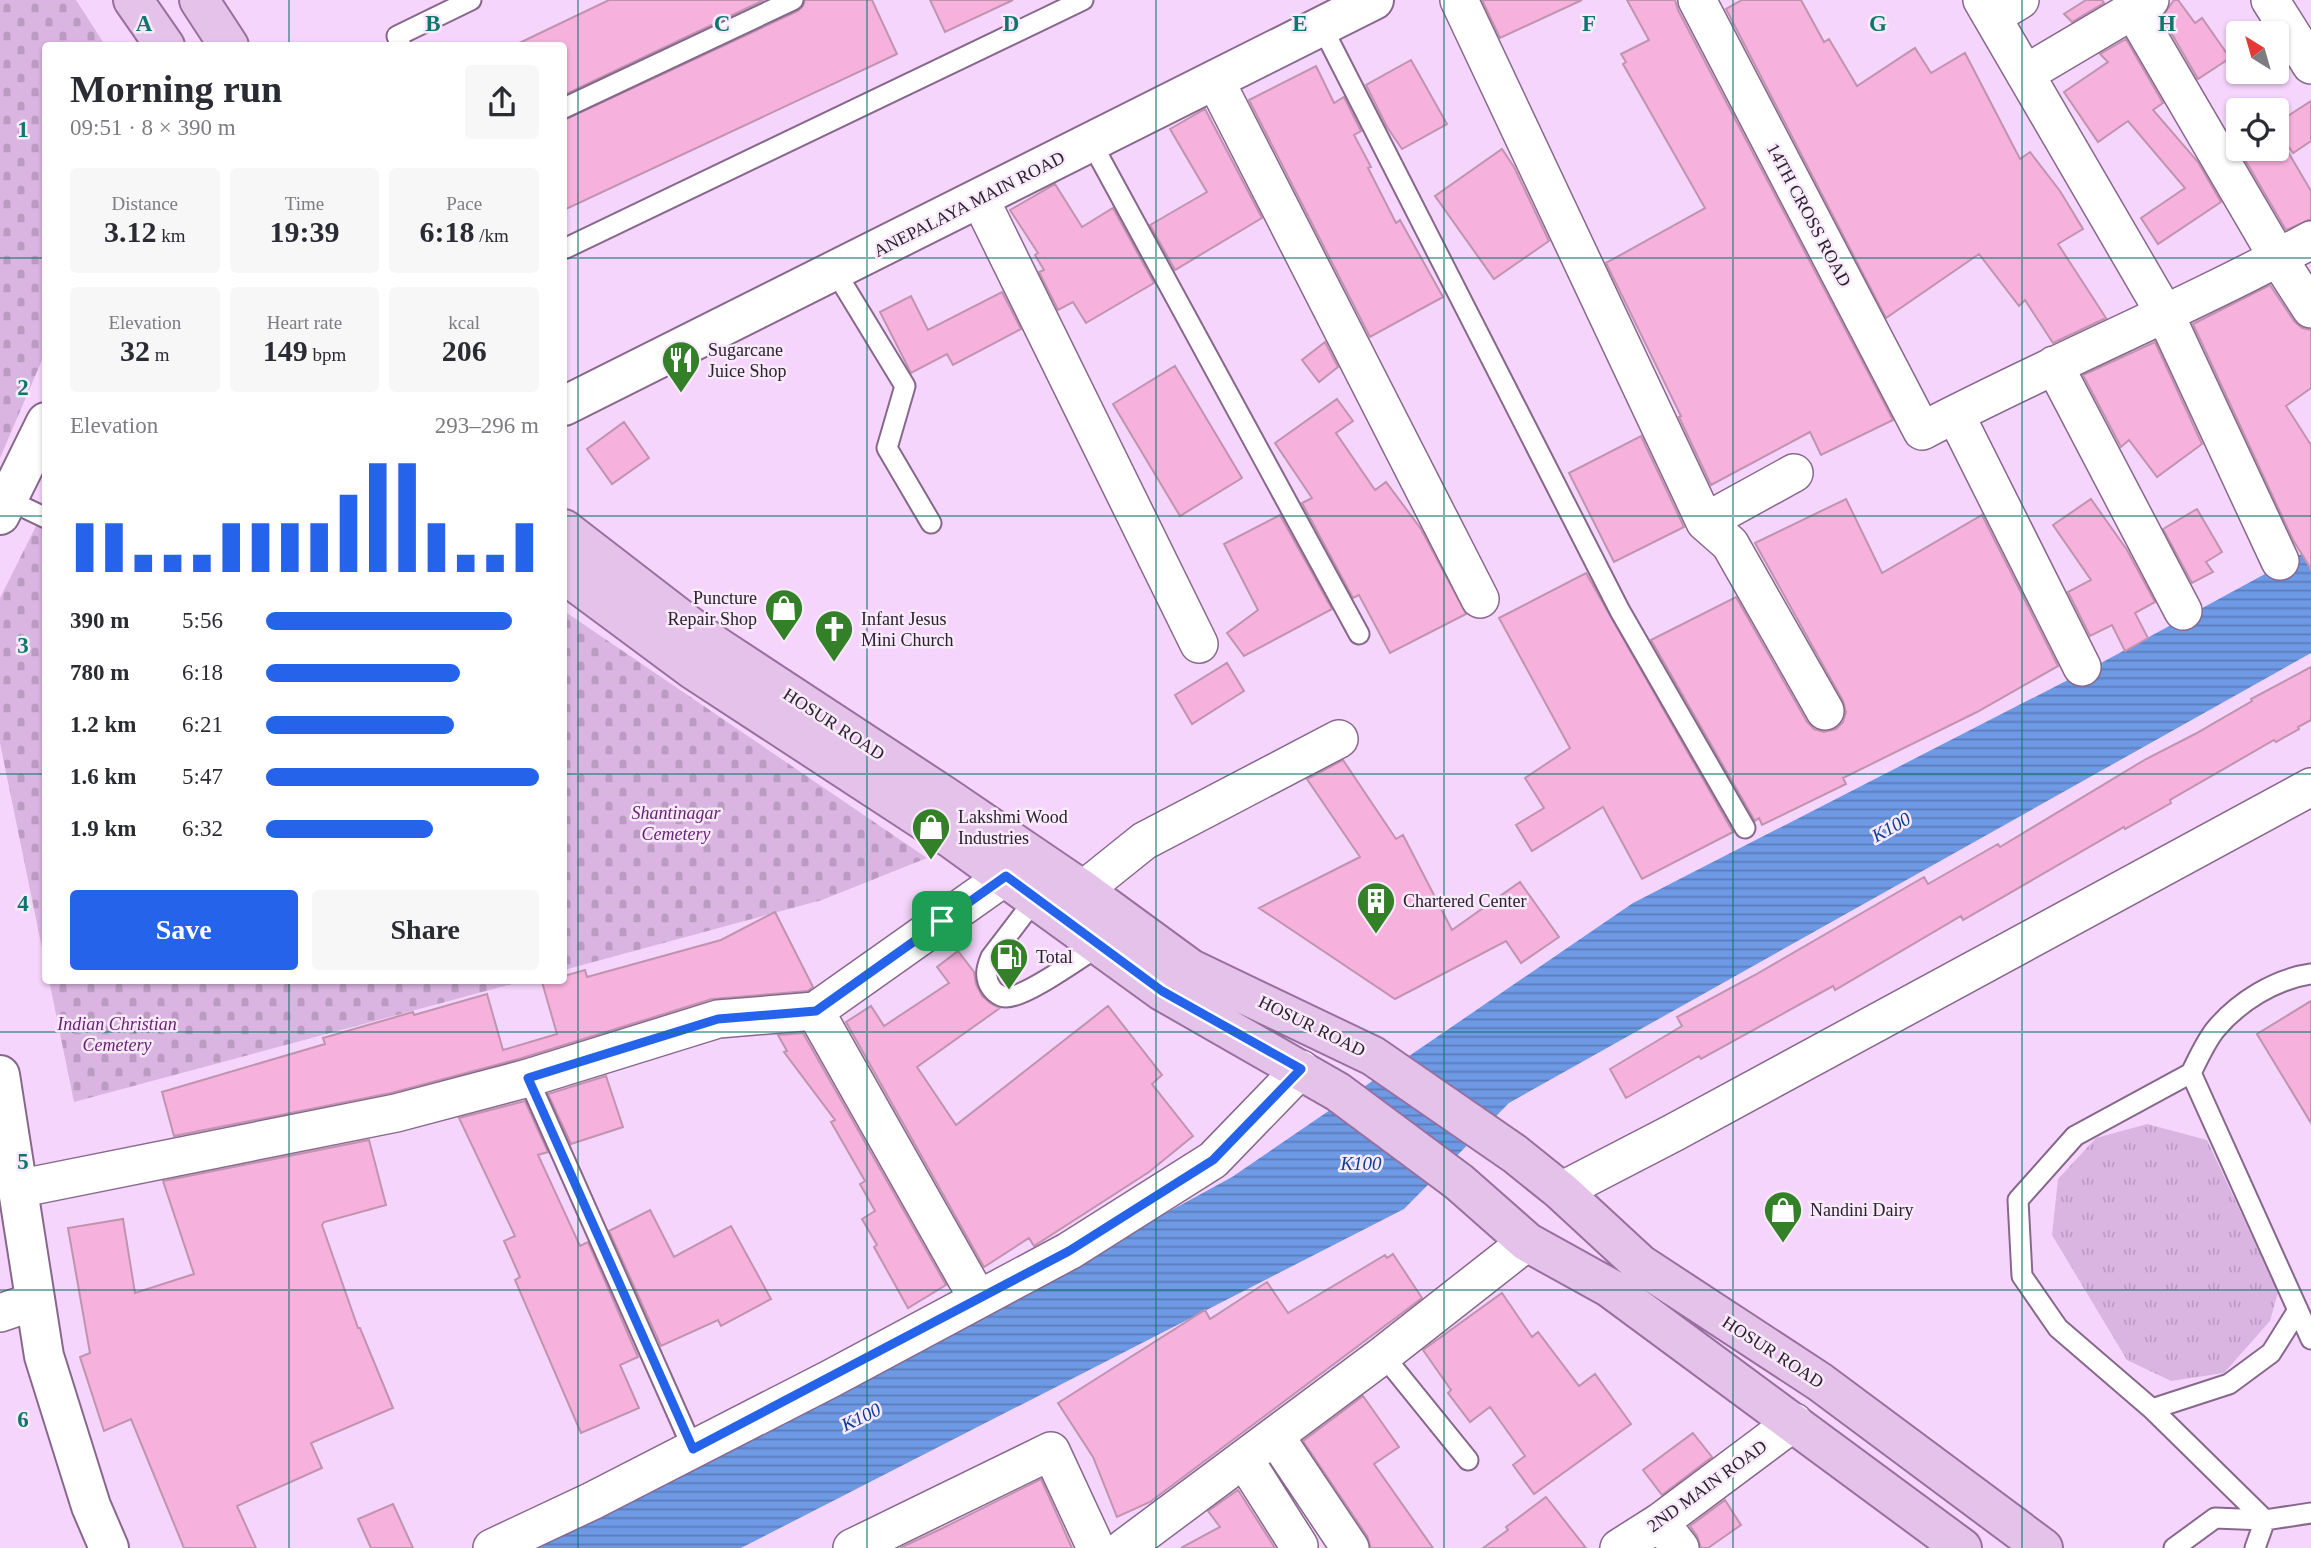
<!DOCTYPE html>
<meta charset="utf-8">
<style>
:root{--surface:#fff;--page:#f7f7f7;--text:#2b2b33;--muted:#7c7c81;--accent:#2563eb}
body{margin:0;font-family:Georgia,serif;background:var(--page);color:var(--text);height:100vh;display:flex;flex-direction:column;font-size:26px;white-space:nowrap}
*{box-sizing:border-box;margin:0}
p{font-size:23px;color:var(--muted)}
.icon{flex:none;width:38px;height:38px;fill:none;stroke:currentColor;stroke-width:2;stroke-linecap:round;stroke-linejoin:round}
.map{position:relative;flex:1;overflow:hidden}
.details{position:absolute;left:42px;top:42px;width:525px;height:942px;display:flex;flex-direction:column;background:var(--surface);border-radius:7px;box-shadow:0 2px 5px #0004}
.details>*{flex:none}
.needle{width:46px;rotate:323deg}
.fabs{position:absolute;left:2226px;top:21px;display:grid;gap:14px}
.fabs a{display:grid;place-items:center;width:63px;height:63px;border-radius:7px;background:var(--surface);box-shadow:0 2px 5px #0004;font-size:35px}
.pin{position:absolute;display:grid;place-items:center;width:60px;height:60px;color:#fff;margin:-30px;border-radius:14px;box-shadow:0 4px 10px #0006}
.round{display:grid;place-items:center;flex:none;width:74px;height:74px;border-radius:7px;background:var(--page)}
.overview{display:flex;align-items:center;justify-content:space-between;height:119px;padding:0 28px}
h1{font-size:38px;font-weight:800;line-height:52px}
.stats{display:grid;grid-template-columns:repeat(3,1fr);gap:10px;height:119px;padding:7px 28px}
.stats div{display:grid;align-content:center;border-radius:7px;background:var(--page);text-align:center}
.stats b{font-size:30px;font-weight:800}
.stats small{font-size:19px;font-weight:400}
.stats p{font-size:19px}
.chart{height:196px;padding:14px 28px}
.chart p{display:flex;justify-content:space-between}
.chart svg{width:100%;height:126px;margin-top:7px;stroke:var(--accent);stroke-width:6}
.primary-button{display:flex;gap:14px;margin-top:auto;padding:14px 28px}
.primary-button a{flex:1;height:80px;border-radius:7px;background:var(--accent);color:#fff;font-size:28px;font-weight:800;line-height:80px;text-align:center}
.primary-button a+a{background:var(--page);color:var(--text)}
ul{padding:0 28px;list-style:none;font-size:23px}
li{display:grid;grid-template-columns:112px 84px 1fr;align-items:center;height:52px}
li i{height:18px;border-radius:9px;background:var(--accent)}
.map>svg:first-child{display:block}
.grass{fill:url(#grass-tufts)}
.cemetery{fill:url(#cemetery-stones)}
.water{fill:url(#water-rules)}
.building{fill:#f7b1dd;stroke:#c093af;stroke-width:2}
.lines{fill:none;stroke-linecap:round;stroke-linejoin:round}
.lane-casing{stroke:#87688c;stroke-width:23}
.street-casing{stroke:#87688c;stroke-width:40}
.secondary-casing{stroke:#87688c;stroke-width:42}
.primary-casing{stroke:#986f9f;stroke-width:42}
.lane{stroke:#fff;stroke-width:19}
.street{stroke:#fff;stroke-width:37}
.secondary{stroke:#fff;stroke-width:38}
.primary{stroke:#e4c2ea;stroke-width:38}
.route-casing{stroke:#fff;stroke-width:14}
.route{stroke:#2563eb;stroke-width:9}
.grid{fill:none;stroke:#0f766e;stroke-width:2;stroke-opacity:0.55}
.labels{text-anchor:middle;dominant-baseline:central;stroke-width:5;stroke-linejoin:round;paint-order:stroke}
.street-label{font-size:18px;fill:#2c202e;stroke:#f8eafa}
.poi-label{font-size:18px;fill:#2c202e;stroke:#f8eafa;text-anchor:start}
.park-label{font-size:18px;font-style:italic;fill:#691e76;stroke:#f8eafa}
.water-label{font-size:19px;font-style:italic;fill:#0c3d95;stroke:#f8eafa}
.grid-label{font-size:23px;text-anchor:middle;font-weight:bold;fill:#0f766e;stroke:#f8eafa;stroke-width:5;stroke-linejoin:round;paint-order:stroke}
</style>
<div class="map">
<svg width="2311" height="1548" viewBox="0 0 2311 1548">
<defs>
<pattern id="grass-tufts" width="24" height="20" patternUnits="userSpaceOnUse" patternTransform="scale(1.75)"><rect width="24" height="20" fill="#dbb5e2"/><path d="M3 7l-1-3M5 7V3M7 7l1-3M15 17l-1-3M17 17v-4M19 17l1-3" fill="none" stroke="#bc9bc2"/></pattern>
<pattern id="cemetery-stones" width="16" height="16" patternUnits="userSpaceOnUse" patternTransform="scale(1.75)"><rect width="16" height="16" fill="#dbb5e2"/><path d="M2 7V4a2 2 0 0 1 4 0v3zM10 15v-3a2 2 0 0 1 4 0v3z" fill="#bc9bc2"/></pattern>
<pattern id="water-rules" width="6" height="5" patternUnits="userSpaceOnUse" patternTransform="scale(1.75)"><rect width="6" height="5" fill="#6e99e5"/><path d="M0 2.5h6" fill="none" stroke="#5b7cba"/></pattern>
</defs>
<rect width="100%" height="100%" fill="#f6d5fc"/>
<path class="grass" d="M2147 1124 2207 1140 2278 1292 2270 1321 2224 1373 2171 1381 2127 1360 2052 1235 2058 1179 2096 1138Z"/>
<path class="cemetery" d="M0 0H76L105 45 46 46 45 353 0 458Z
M45 508V963L0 743V598Z
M564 611 927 858 822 900 564 970Z
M49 980H527L74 1102Z"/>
<path class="water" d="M2311 549V653L1509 1103 1404 1209 741 1548H521L1135 1230 1232 1177 1633 903 2101 663Z"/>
<path class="building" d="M609 0H764L564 95V46H513Z
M805 0H872L897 54 564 210V120L798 11 803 6Z
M930 0H1013L945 32Z
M1482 0H1582L1500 38Z
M1627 0H1675L1678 10 1893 420 1821 455 1810 432 1711 485 1679 417 1681 416 1606 263 1705 208 1623 64 1626 62 1621 54 1649 40Z
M1742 0H1801L1824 42 1829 39 1857 86 1915 48 1931 73 1965 53 2020 159 2030 152 2060 191 2083 229 2058 244 2106 318 2053 343 2025 300 2019 306 1979 254 1886 318 1726 9Z
M2086 0H2102L2104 3 2072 22 2064 14Z
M2174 0H2178L2195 23 2202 18 2230 58 2198 79 2162 17Z
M2126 39 2163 103 2153 110 2198 162 2221 202 2158 244 2141 218 2185 188 2128 121 2098 142 2064 92 2108 62 2100 54Z
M1411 60 1447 124 1402 149 1387 127 1366 85Z
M1316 66 1334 103 1344 97 1361 131 1354 135 1371 167 1368 168 1396 223 1400 220 1443 297 1370 337 1249 100Z
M2311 101V141L2293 153 2277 130V123Z
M1205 109 1262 218 1175 270 1150 225 1207 192 1170 129Z
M2278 135 2311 191V219L2286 230 2244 158 2258 149H2277Z
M1502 149 1514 167 1549 241 1494 279 1435 196Z
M1055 184 1082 227 1113 208 1154 283 1086 323 1073 302 1058 310 1039 272 1044 270 1035 255 1038 253 1010 210Z
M2270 285 2294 321 2302 328 2311 330V388L2286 406 2311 445V569L2293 540 2193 324Z
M1002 292 1021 329 953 365 947 354 911 373 880 312 911 296 928 330Z
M1325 342 1338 367 1319 382 1302 360Z
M2155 342 2202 444 2157 477 2129 440 2121 447 2083 375Z
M1175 366 1242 478 1180 516 1113 404Z
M1337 399 1353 421 1336 433 1375 490 1386 482 1421 529 1466 614 1390 653 1359 595 1353 598 1302 503 1312 498 1275 443Z
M624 422 649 458 612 484 587 449Z
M1641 436 1684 527 1614 562 1569 473Z
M1846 499 1882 573 1982 515 2058 666 1977 712 1843 778 1846 784 1762 825 1759 818 1755 821 1651 640 1736 597 1807 722 1814 729 1824 732 1836 729 1843 722 1846 712 1843 701 1755 543Z
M2091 499 2127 550 2155 602 2135 613 2148 638 2125 651 2112 625 2090 636 2068 592 2091 580 2053 525Z
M2197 509 2222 552 2206 562 2213 572 2192 583 2163 529Z
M1280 515 1332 609 1244 656 1227 633 1258 610 1224 544Z
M1586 573 1733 832 1642 879 1603 807 1532 851 1516 825 1544 808 1525 778 1570 748 1499 618Z
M1227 663 1244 691 1192 724 1175 695Z
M2311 667V720L2298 727 2299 729 2276 742 2274 740 2170 800 2171 803 2125 829 2124 827 1963 920 1961 916 1835 990 1833 986 1701 1059 1699 1056 1626 1098 1610 1069 1682 1026 1677 1017 1755 975 1924 877 1928 884 1998 844 2000 847 2146 759 2195 734 2252 701 2251 699Z
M1343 760 1396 839 1403 835 1452 930 1520 882 1559 937 1521 963 1506 941 1395 999 1259 908 1360 857 1307 779Z
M775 912 813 987 808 991 712 999 522 1058 391 1093 174 1136 162 1092 325 1044 323 1038 413 1012 414 1015 487 994 503 1050 557 1034 542 982 564 980V976L585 970 587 977 721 940Z
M958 951 974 972 976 984 982 996 990 1003 1000 1008 917 1067 956 1125 1108 1006 1162 1075 1152 1084 1193 1136 1149 1172 1034 1246 1029 1238 984 1267 846 1022 871 1006 884 1026 949 983 937 967Z
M2311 1001V1123L2257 1034Z
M803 1033 946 1285 908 1308 874 1247 877 1245 862 1219 875 1211 860 1184 865 1181 831 1122 835 1120 784 1052 787 1051 778 1035Z
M606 1076 623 1127 571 1144 548 1094Z
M525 1101 548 1152 538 1155 580 1246 588 1242 638 1357 620 1365 639 1408 581 1433 515 1280 520 1277 504 1241 515 1236 459 1118Z
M369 1140 386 1205 324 1222 322 1225 358 1328H360L393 1408 311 1443 322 1468 237 1506 256 1548H184L131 1419 104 1431 80 1357 90 1353 68 1228 123 1219 135 1293 194 1274 163 1181Z
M650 1210 674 1257 731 1226 771 1299 721 1326 718 1320 661 1346 609 1231Z
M1393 1254 1422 1298 1150 1502 1117 1517 1093 1457 1058 1403 1205 1310 1210 1319 1267 1282 1288 1313 1385 1255 1387 1258Z
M1502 1293 1532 1337 1538 1332 1579 1386 1595 1374 1631 1424 1534 1494 1513 1465 1525 1456 1490 1407 1470 1422 1448 1393 1451 1390 1423 1350Z
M1363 1396 1399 1447 1374 1464 1433 1548H1371L1367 1536 1303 1441Z
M1693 1433 1712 1457 1662 1495 1643 1470Z
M1041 1479 1072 1548H900L943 1528Z
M1238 1490 1275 1548H1181L1220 1527 1208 1511Z
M1546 1497 1586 1548H1483L1508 1530 1506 1527Z
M1725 1500 1741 1525 1708 1548H1701L1697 1536 1690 1526Z
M393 1504 413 1548H371L358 1519Z"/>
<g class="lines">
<g class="lane-casing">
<path id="lane" d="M1322 27 1620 611 1745 828
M401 46 397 36 471 0
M564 108 793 0
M1091 142 1359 634
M564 249 1083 0
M835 271 905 386 887 448 931 523
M2 497 46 518
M1036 898 991 957C986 969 984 978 992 989 995 993 1001 997 1006 997 1025 998 1081 957 1099 946
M2311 974C2275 979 2238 1002 2215 1030 2205 1043 2198 1059 2191 1073L2311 1339
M2191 1073 2075 1136 2018 1200 2022 1276 2058 1328 2152 1409 2265 1520
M528 1078 693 1449
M1383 1355 1468 1460
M2152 1409 2229 1384 2271 1353 2298 1310
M2174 1548 2215 1518 2265 1520 2311 1513
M2255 1548 2265 1520"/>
</g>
<g class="street-casing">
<path id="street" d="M1459 0 1705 522 1730 544 1825 711
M1697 0 1922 431C2050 364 2184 309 2311 240
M1982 0 2165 314 2280 561
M2270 0 2311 65
M2133 10 2278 258 2311 309
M1992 17 2020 0
M2025 74 2150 0
M1215 80 1480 599
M980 199 1199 644
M2054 365 2183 611
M1955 414 2082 667
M1705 522 1794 473
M1083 890 1144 841 1339 739
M815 1011 978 1299
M17 1189 396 1113 528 1078 718 1019 815 1011 1006 876
M1561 1191 1673 1133 2311 787
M0 1313 35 1301
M1275 1436 1350 1548
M1244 1459 1299 1546
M1660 1522 1680 1548
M492 1548 592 1501 830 1379 1069 1251 1213 1160 1301 1069
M852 1548 1051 1451 1096 1548
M1124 1548 1383 1355 1527 1242
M1619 1548 1660 1522 1794 1422"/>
</g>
<g class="secondary-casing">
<path id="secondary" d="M564 406 1374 0
M0 515 46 422
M0 1075 44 1356 91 1506 109 1548"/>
</g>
<g class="primary-casing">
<path id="primary" d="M133 0 165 46
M199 0 229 46
M564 529 713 644 946 797 1083 890 1191 969 1373 1056 1515 1154 1561 1191 1640 1264 1820 1382 2043 1548
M564 574 692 669 952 839 1162 991 1338 1092 1459 1182 1527 1242 1610 1288 1962 1548"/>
</g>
<use href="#lane" class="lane"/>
<use href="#street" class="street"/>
<use href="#secondary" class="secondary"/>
<use href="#primary" class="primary"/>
</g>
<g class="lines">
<g class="route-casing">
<path id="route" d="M1006 876 1162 991 1301 1069 1213 1160 1069 1251 693 1449 528 1078 718 1019 816 1011Z"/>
</g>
<use href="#route" class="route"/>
</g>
<path class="grid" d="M289 0V46M578 0V1548M867 0V1548M1156 0V1548M1444 0V1548M1733 0V1548M2022 0V1548M0 258H46M564 258H2311M0 516H46M564 516H2311M0 774H46M564 774H2311M289 980V1548M0 1032H2311M0 1290H2311"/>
<defs>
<g id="restaurant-pin" transform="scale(2.0125)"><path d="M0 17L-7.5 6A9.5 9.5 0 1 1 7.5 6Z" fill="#338028" stroke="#f8eafa"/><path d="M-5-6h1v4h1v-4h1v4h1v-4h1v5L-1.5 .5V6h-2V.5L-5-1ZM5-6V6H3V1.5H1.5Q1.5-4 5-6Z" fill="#fff"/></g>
<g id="shop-pin" transform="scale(2.0125)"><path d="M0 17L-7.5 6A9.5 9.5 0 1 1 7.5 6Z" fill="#338028" stroke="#f8eafa"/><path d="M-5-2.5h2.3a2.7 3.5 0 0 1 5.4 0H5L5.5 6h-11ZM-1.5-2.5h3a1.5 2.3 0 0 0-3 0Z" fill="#fff"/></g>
<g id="church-pin" transform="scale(2.0125)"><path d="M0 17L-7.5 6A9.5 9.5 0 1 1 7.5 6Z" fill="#338028" stroke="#f8eafa"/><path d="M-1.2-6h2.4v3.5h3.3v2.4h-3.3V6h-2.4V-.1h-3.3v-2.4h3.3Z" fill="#fff"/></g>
<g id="building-pin" transform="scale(2.0125)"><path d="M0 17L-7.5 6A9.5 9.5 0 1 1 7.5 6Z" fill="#338028" stroke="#f8eafa"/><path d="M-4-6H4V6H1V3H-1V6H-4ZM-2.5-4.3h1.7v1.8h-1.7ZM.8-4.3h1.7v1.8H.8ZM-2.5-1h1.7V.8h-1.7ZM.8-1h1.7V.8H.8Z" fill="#fff"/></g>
<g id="fuel-pin" transform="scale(2.0125)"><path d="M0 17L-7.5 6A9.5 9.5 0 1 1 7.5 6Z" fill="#338028" stroke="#f8eafa"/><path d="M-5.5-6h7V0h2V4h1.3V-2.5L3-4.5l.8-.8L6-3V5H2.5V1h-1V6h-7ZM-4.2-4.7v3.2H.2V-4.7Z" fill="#fff"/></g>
</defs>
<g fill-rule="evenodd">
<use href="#restaurant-pin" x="681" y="360"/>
<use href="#shop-pin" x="784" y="608"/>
<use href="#church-pin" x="834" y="629"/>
<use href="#shop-pin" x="931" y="827"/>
<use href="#building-pin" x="1376" y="901"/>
<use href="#fuel-pin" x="1009" y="957"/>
<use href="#shop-pin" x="1783" y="1210"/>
</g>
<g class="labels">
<g class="street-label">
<text transform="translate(969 204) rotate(-27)">ANEPALAYA MAIN ROAD</text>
<text transform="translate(1809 215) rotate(62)">14TH CROSS ROAD</text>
<text transform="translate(834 724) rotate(33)">HOSUR ROAD</text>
<text transform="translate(1312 1026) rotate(26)">HOSUR ROAD</text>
<text transform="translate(1773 1352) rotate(33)">HOSUR ROAD</text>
<text transform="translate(1707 1486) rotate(-36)">2ND MAIN ROAD</text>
</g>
<g class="poi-label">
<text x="708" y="350">Sugarcane<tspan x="708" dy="21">Juice Shop</tspan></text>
<text x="757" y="598" text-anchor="end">Puncture<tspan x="757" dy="21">Repair Shop</tspan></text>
<text x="861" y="619">Infant Jesus<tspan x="861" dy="21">Mini Church</tspan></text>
<text x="958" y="817">Lakshmi Wood<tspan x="958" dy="21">Industries</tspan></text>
<text x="1403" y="901">Chartered Center</text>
<text x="1036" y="957">Total</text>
<text x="1810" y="1210">Nandini Dairy</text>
</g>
<g class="park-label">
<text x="676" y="813">Shantinagar<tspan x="676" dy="21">Cemetery</tspan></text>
<text x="117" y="1024">Indian Christian<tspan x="117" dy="21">Cemetery</tspan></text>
</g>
<g class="water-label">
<text transform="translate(1891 827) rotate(-29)">K100</text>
<text x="1361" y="1163">K100</text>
<text transform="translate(861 1417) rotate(-26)">K100</text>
</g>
</g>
<g class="grid-label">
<text x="144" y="31">A</text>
<text x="433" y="31">B</text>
<text x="722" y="31">C</text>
<text x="1011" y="31">D</text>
<text x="1300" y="31">E</text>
<text x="1589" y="31">F</text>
<text x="1878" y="31">G</text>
<text x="2167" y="31">H</text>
<text x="23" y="137">1</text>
<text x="23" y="395">2</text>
<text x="23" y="653">3</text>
<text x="23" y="911">4</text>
<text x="23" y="1169">5</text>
<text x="23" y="1427">6</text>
</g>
</svg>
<div class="fabs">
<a><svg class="needle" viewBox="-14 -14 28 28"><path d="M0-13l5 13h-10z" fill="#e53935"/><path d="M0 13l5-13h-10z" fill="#7c7c81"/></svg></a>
<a><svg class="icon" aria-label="locate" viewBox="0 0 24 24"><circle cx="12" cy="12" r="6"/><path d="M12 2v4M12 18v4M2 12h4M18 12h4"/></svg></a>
</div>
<div class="pin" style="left:942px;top:921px;background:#1e9e55"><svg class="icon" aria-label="arrive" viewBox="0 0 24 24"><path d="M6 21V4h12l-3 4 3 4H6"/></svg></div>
<section class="details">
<div class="overview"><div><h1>Morning run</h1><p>09:51 · 8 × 390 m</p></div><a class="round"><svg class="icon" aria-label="share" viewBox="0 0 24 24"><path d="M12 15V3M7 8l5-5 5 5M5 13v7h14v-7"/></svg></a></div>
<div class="stats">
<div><p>Distance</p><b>3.12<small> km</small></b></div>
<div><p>Time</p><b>19:39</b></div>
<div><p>Pace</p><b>6:18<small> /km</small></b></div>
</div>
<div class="stats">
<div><p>Elevation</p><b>32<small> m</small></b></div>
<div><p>Heart rate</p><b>149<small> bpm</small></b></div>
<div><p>kcal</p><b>206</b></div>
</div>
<div class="chart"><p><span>Elevation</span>293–296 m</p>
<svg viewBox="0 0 160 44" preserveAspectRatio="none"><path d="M5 44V27M15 44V27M25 44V38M35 44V38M45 44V38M55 44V27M65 44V27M75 44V27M85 44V27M95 44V17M105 44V6M115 44V6M125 44V27M135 44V38M145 44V38M155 44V27"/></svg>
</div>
<ul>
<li><b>390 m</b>5:56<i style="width:90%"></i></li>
<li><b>780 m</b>6:18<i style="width:71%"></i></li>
<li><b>1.2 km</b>6:21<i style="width:69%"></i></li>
<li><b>1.6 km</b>5:47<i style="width:100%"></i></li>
<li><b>1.9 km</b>6:32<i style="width:61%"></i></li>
</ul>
<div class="primary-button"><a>Save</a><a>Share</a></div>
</section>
</div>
